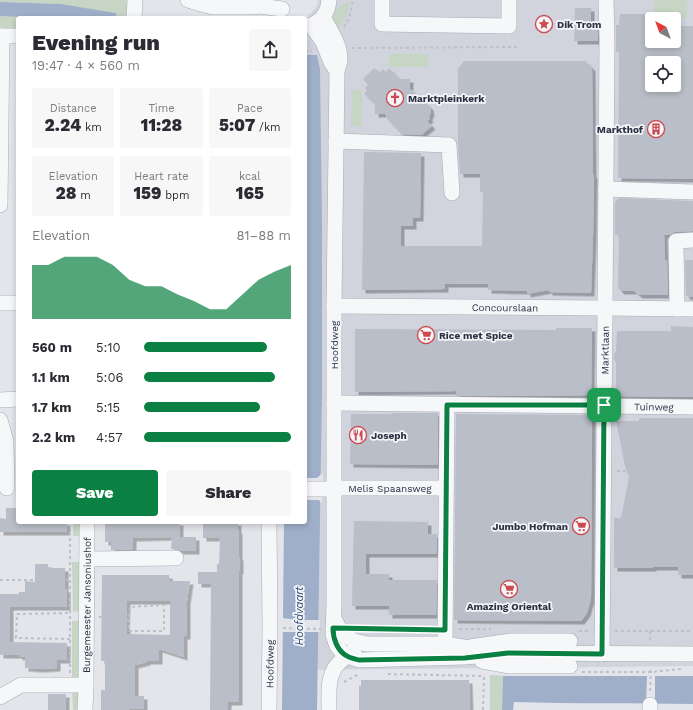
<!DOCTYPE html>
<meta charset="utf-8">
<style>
:root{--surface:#fff;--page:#f7f7f7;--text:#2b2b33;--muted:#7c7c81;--accent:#0b8043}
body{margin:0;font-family:"Work Sans",sans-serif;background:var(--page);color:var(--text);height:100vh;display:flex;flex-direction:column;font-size:15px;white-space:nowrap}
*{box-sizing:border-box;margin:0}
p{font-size:13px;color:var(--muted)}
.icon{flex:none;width:22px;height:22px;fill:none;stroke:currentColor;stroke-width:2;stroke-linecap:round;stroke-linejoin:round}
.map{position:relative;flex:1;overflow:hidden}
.drawer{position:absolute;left:16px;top:16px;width:291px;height:508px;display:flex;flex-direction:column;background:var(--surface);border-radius:4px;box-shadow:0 2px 6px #0003}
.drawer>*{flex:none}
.needle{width:26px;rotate:319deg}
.tools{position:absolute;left:645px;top:12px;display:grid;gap:8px}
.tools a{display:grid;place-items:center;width:36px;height:36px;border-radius:4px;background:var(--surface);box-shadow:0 2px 6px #0003;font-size:20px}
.pin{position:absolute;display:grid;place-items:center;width:34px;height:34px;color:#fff;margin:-17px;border-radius:8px;box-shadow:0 2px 6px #0006}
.round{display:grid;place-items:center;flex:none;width:42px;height:42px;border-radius:4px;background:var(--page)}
.summary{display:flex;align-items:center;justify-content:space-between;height:68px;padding:0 16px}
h1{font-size:22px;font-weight:800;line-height:30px}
.metrics{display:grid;grid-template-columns:repeat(3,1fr);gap:6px;height:68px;padding:4px 16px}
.metrics div{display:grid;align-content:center;border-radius:4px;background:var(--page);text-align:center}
.metrics b{font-size:17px;font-weight:800}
.metrics small{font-size:11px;font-weight:400}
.metrics p{font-size:11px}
.chart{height:112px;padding:8px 16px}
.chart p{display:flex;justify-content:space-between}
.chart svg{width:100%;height:72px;margin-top:4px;fill:var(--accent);opacity:.7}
.action{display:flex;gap:8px;margin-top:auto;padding:8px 16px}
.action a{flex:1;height:46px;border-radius:4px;background:var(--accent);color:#fff;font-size:16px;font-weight:800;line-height:46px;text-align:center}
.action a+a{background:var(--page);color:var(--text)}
ul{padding:0 16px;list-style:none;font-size:13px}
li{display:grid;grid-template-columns:64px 48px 1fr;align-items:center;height:30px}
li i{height:10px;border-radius:5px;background:var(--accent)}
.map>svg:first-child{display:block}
.built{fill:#d1d4dd;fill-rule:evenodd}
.green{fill:#c7d5c4}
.water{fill:#9fafca}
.pier{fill:#e3e5eb}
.building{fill:#babec8;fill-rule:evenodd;filter:url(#shadow)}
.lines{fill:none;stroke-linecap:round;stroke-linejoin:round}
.minor-casing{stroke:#a8abb5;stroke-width:16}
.path{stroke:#bdc0c6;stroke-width:2;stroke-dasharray:3 3;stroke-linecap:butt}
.minor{stroke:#f6f7f9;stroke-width:15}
.route-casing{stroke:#fff;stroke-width:8}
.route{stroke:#0b8043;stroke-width:5}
.labels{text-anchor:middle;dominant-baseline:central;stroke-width:3.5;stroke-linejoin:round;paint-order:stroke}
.poi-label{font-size:10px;font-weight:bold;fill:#2b3143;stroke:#f3f5f8;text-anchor:start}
.street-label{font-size:10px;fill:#2b3143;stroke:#f3f5f8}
.water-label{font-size:11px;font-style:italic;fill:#354b77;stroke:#f3f5f8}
</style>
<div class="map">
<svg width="693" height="710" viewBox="0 0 693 710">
<defs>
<filter id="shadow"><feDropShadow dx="3.5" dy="3.5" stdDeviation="0" flood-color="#0004"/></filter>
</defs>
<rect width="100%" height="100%" fill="#e3e5eb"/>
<path class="built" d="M308 0H693V666L301 670 305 522V249ZM652 19H674V41H652ZM652 63H674V85H652Z"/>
<path class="green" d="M0 0H126L129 5 128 18H117L116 13 61 4 0 2Z
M654 0H687V18H654Z
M350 2C347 15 344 22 335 32 328 16 334 7 350 2Z
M0 16 40 18H18V31H0Z
M389 54H428V67H389Z
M352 90H362V126H351Z
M73 522H83V536H73Z
M72 562H82L81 611 73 612Z
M72 621H82V678L72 679Z
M490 675 503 676 502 710H490Z
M72 689H81V710H73Z"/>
<path class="water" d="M0 2 61 4 116 13 117 18H40L0 16Z
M305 55H317L320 69 322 226V390L317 710H282L284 522H305Z
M503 676H693V704C633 703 573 704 514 702L513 710H502Z"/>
<path class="pier" d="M295 0H318L317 6 311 13 307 15H302L294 11Z
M323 473 322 504 319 500H305V478H317Z
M281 618 299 620H320V632H281Z
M647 675H655V705H646Z"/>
<path class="building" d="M575 8H591V25H598V41H574Z
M620 14H647V25H652V41H674V26H693V179L618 178 619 52H616V25H619ZM652 63H674V85H652Z
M464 61H586L592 68 593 175H594L593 236 591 293 549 292V290L527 294V291L488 290V284H445V289L362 290 364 152 421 153 420 218H413V226H401V246H482L483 192H480V174H460L458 144V69Z
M374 68 380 72 383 69 386 72 389 68 400 79H410V89L416 93 430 107 431 112 429 117 430 119 427 121 432 126 421 135 402 134 388 120 385 114H375V104L364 94 367 90 365 88 368 85 363 79Z
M619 198 693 201V231L675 232 670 235H664L665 260H667L668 295H639L634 291H621L618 288 619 235H615V202Z
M685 260H693V297L686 296Z
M671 326 693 327V397L616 396V363L614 359V354L616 351 617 331H671Z
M556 328H592L591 395 527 396H456V391L355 392V329L556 330Z
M391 413H438V465L350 464 351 414H391Z
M456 414 592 415 591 599 587 613 581 621 454 620Z
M639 418H693V575H678V567H653V568H614V518H621L629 477 625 466 616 421H639Z
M6 508H18V522H67V532H0V518L6 519Z
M354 521 428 522V534H437V554H366V574H389V580H437L436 615H389V606H352Z
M105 522H180V537H175H196V551H181L176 549H171L172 537 133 538V549L111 550V542H105Z
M203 522H238V530H239V557H240V571H239V702H228V710H210L211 584H198V572H217V564H219L220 538H203Z
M35 564H48V568H65V589H67V607H10V642L67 643V660H57V668L40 669 25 668V656L19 657V655H0V594H19V592H25V581L35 582Z
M102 575H169L170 581H190L187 601V636H184V657L159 649V661H147V662L135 665V696H144V709L128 708 130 710H101V690H105V661H101ZM127 601H170V635L127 634V627H126Z
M361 680H469L470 710H359V686H361Z
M48 694H66V710H48Z"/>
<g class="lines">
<g class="minor-casing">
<g id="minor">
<path d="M188 0 197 3 213 7H252L260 6 282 9"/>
<path d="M382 0V24L509 26V0"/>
<path d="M323 17C330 30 340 44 340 59 340 63 338 67 337 71L334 306V604L333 635 337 646 342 652 347 656 359 660 465 657 509 653 693 654"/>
<path d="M134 18 135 0"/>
<path d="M315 23C324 19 328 10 329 0"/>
<path d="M311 25 323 42 331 62 337 71"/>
<path d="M0 36H18"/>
<path d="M336 141 449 145 452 193"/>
<path d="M606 189 693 192"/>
<path d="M0 205 2 36"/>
<path d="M0 303H18"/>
<path id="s1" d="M334 306 605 308 693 309"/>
<path d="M677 309 676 241 693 240"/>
<path d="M0 400 18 399"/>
<path id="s2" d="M334 403C454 405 573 405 693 407"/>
<path d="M0 420 6 441 7 488"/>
<path id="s3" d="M305 489H327L342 488H446"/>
<path d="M87 559 176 558"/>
<path d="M334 619 339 628 345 635 354 641 367 644H445L482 650"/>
<path d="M445 644 447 405"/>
<path d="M470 647 511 641H570"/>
<path id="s4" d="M602 654 605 308 607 41 606 0"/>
<path d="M482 661 510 666H570"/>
<path d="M0 697 21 685H86"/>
<path id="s5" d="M85 710 86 685 87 526"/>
<path id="s6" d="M269 710 270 628 269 522"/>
<path d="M329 710C329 695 327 677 337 665 342 659 348 655 354 651"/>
<path d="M650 710V705"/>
</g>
</g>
<path class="path" d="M344 27 349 18 353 0
M352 48 517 47
M305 51H312
M617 471H693
M0 580H70
M99 617 128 618 129 631H164V605L130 607 128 618
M283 628 321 629
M459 629H491
M579 631H589
M615 631H693
M650 631V641
M70 639 16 638 17 614 70 613
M582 672H651L681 669
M70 673V522
M388 674 483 676
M344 682 359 674
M650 691 651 668
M483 710 484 676"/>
<use href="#minor" class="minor"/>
</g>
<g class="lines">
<g class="route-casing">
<path id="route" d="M447 405H604L602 654 508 653 465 658 359 660C355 659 350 658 347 656 337 651 333 638 333 628L445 630Z"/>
</g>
<use href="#route" class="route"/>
</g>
<defs>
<g id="sight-ring" transform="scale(0.9)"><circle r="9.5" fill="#f3f5f8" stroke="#cd4b50" stroke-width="1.5"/><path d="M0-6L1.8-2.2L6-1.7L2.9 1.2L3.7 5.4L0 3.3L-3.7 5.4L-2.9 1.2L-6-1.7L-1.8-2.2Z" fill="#cd4b50"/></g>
<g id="church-ring" transform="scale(0.9)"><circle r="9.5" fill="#f3f5f8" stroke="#cd4b50" stroke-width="1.5"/><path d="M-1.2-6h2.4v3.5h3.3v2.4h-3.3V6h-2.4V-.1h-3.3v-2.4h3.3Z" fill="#cd4b50"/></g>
<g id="building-ring" transform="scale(0.9)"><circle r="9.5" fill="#f3f5f8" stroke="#cd4b50" stroke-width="1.5"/><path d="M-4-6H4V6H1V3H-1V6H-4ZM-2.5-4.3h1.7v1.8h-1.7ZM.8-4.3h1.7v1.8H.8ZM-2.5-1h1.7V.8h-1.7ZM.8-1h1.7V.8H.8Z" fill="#cd4b50"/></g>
<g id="supermarket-ring" transform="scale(0.9)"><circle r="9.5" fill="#f3f5f8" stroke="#cd4b50" stroke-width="1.5"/><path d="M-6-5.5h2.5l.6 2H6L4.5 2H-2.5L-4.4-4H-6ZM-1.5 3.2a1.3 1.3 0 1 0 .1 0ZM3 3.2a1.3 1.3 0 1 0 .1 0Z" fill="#cd4b50"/></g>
<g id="restaurant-ring" transform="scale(0.9)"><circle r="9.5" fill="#f3f5f8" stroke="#cd4b50" stroke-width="1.5"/><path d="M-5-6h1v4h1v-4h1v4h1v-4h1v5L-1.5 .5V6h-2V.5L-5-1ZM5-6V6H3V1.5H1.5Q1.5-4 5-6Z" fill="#cd4b50"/></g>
</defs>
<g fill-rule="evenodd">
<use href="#sight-ring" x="544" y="24"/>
<use href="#church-ring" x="395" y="98"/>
<use href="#building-ring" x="656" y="129"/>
<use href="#supermarket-ring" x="426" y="335"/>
<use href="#restaurant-ring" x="358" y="435"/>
<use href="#supermarket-ring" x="581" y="526"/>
<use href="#supermarket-ring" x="509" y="589"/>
</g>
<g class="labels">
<g class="poi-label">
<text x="557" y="24">Dik Trom</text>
<text x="408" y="98">Marktpleinkerk</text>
<text x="643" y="129" text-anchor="end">Markthof</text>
<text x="439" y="335">Rice met Spice</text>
<text x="371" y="435">Joseph</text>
<text x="568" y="526" text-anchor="end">Jumbo Hofman</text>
<text x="509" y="606" text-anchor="middle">Amazing Oriental</text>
</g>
<g class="street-label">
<text stroke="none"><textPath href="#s1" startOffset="171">Concourslaan</textPath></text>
<text transform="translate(334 345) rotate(-90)">Hoofdweg</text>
<text stroke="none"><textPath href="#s4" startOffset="304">Marktlaan</textPath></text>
<text stroke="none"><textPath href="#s2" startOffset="320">Tuinweg</textPath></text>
<text stroke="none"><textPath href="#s3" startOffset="85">Melis Spaansweg</textPath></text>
<text stroke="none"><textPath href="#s5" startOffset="105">Burgemeester Jansoniushof</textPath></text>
<text stroke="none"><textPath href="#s6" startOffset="46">Hoofdweg</textPath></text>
</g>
<g class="water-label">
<text transform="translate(299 616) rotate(-90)">Hoofdvaart</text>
</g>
</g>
</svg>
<div class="tools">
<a><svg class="needle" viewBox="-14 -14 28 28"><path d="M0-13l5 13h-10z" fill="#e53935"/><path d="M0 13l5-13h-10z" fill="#7c7c81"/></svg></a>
<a><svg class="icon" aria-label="locate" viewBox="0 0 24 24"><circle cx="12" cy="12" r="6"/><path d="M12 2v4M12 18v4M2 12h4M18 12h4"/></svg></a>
</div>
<div class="pin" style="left:604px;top:405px;background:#1e9e55"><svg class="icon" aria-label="arrive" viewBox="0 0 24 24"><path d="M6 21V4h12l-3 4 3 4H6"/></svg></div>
<section class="drawer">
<div class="summary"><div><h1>Evening run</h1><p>19:47 · 4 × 560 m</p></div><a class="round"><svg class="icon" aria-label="share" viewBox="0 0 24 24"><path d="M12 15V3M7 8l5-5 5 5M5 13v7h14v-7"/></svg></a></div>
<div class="metrics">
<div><p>Distance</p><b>2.24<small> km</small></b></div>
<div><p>Time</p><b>11:28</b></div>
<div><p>Pace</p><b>5:07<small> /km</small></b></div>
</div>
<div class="metrics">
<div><p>Elevation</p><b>28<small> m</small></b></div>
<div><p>Heart rate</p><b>159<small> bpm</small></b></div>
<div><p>kcal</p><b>165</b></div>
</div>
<div class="chart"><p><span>Elevation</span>81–88 m</p>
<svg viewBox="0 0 160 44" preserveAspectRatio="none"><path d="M0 44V11L10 11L20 6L30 6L40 6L50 11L60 20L70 24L80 24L90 29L100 33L110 38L120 38L130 29L140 20L150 15L160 11V44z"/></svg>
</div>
<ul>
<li><b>560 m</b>5:10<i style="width:84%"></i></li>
<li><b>1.1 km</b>5:06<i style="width:89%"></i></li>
<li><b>1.7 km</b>5:15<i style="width:79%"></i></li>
<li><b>2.2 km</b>4:57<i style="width:100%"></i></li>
</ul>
<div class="action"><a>Save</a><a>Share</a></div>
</section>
</div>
